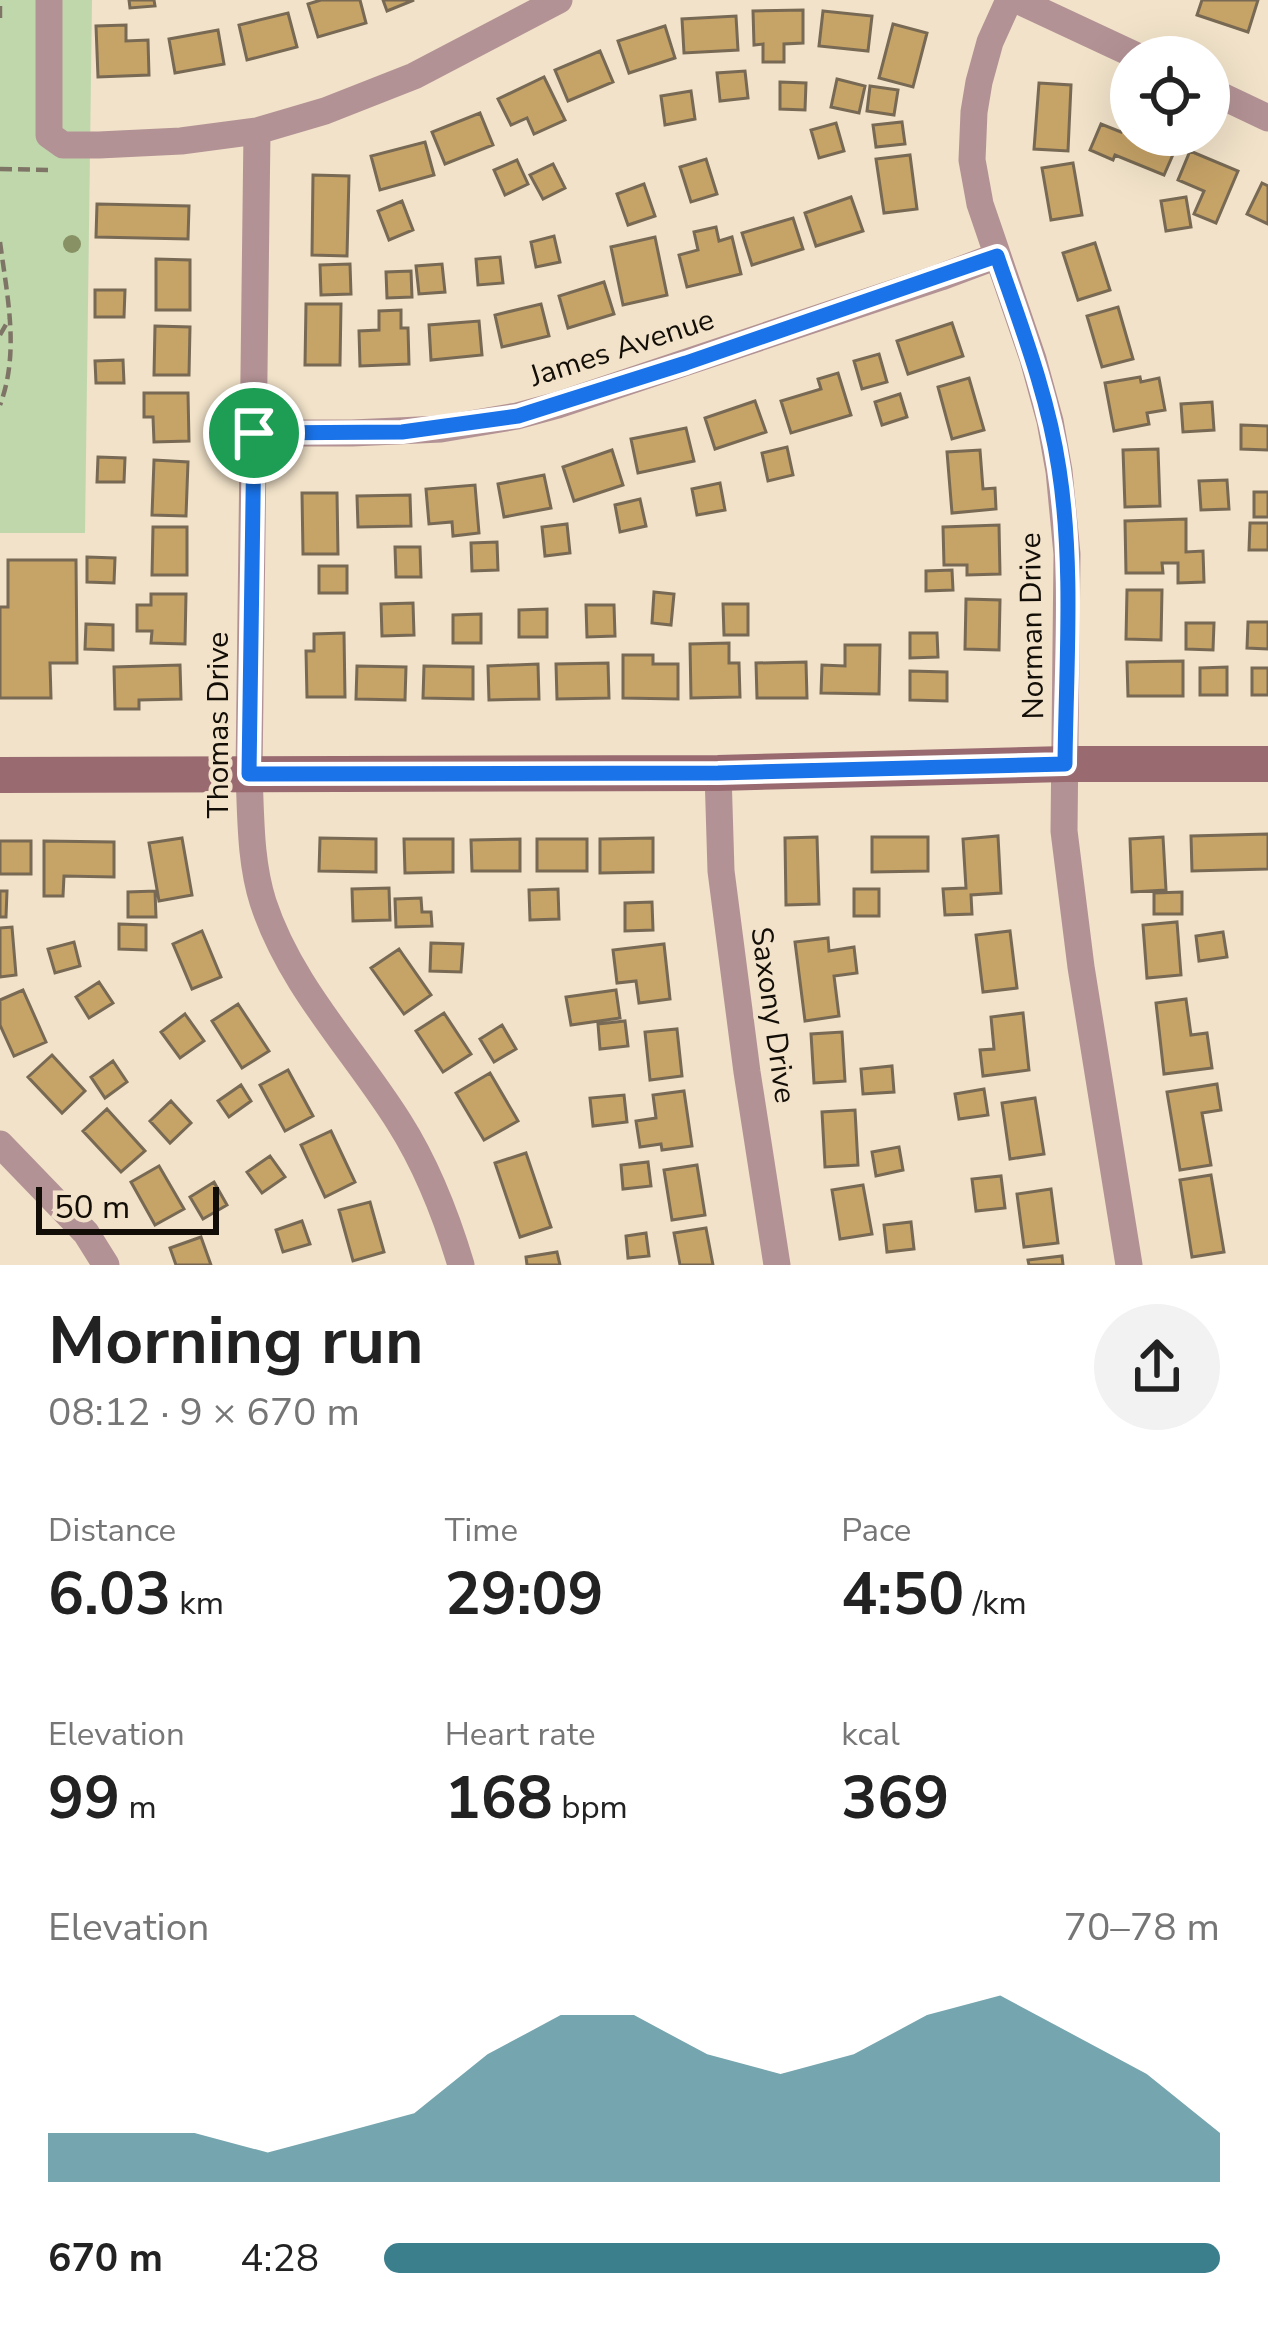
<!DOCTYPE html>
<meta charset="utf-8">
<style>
:root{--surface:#fff;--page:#f2f2f2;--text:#222;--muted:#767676;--accent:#3b7f8d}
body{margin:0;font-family:"Nunito Sans",sans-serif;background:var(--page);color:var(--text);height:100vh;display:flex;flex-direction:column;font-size:45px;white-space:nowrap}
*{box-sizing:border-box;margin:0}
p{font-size:39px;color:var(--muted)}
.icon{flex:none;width:66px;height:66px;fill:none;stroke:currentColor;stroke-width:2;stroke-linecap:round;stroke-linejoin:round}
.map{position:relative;height:1265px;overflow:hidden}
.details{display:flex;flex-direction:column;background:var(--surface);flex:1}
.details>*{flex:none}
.tools{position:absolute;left:1110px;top:36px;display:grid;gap:24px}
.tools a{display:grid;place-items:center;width:120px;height:120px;border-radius:50%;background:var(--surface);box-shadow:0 12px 48px #0002;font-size:60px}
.scale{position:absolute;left:36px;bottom:30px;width:183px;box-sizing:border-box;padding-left:12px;border:6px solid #120d06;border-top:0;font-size:33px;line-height:42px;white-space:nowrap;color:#120d06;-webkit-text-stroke:9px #f1e2c9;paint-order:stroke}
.pin{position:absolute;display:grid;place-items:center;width:102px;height:102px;color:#fff;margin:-51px;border:6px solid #fff;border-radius:50%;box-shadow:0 3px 12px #0007}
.round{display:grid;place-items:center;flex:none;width:126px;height:126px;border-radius:63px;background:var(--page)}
.summary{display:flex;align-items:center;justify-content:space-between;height:204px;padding:0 48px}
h1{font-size:66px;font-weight:700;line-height:90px}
.figures{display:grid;grid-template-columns:repeat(3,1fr);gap:18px;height:204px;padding:12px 48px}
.figures div{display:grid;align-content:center}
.figures b{font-size:60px;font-weight:700}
.figures small{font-size:33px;font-weight:400}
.figures p{font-size:33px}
.chart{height:336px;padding:24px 48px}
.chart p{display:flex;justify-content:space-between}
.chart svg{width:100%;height:216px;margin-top:12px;fill:var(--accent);opacity:.7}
ul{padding:0 48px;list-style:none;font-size:39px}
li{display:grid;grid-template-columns:192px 144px 1fr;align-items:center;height:90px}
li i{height:30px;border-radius:15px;background:var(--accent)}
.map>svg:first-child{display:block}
.green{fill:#c0d7ac}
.building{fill:#c6a367;stroke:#776953;stroke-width:3}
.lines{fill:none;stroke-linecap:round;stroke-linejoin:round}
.path{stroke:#7f7566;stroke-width:4.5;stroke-dasharray:12 6;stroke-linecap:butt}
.street{stroke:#b39295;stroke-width:27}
.secondary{stroke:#996a70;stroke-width:36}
.tree{fill:#889163}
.route-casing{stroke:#fff;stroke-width:24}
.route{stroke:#1a73e8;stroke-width:15}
.labels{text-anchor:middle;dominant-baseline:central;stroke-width:9;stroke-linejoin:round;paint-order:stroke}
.street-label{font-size:30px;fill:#120d06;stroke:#f1e2c9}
</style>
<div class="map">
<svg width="1268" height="1265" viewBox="0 0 1268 1265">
<rect width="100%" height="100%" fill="#f1e2c9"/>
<path class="green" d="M0 0H92L85 533H0Z"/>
<path class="building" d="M129 0H154L155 6 130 8Z
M321 0H360L366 23 318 37 308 4Z
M383 0H414L387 11Z
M1202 0H1258L1248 32 1197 15Z
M803 10V43L784 44V62H763V44L754 45 753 11Z
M823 11 872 16 868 51 819 46Z
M288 13 297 47 247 60 239 25Z
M736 16 738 50 684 53 682 19Z
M893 24 927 33 913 87 879 78Z
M126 25V41L148 40 149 75 98 77 96 26Z
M665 26 675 58 629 73 618 41Z
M218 30 224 64 175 73 169 39Z
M600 51 613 82 568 101 555 70Z
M745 71 748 98 720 101 717 73Z
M544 77 565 120 534 134 527 118 511 125 498 99Z
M837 79 865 86 859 113 831 107Z
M780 82 806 83 805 110 780 109Z
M1039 83 1071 85 1068 151 1034 149Z
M870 86 898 90 894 115 867 111Z
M691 91 695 119 665 125 661 96Z
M480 113 493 145 445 164 432 132Z
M1126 121 1131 124V135H1159L1178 143 1164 175 1115 155 1113 160 1090 150 1101 124 1121 132Z
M902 122 905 144 876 147 873 125Z
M836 123 844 151 819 158 811 130Z
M425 142 434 175 380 190 371 156Z
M1190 151 1238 171 1216 223 1194 214 1204 191 1178 180Z
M910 155 917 209 884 213 876 159Z
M706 159 717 194 691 202 680 167Z
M517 160 528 184 505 195 494 170Z
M1073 163 1082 215 1051 220 1042 168Z
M553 164 565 188 543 199 530 175Z
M313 175 349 176 347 256 312 255Z
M1262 183 1268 186V224L1247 214Z
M644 184 655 216 628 225 617 194Z
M851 197 863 231 816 246 805 213Z
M1186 197 1191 227 1166 231 1161 201Z
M402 201 413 230 389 240 378 211Z
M97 204 189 206 188 239 96 237Z
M793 218 803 249 752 265 742 233Z
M716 227 719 241 732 237 741 274 687 287 679 255 698 250 694 232Z
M554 236 560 262 536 267 531 242Z
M655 237 667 295 623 305 611 247Z
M1095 243 1110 290 1078 300 1063 253Z
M500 257 503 283 478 285 476 259Z
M156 259 190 260V310H156Z
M350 264 351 294 321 295 320 265Z
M442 264 445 292 419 294 416 266Z
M411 271 412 297 387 298 386 272Z
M604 282 614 314 568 328 559 296Z
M95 290H125L124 317H95Z
M306 304H341L340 365H305Z
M541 304 549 336 502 347 495 315Z
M1118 307 1133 359 1102 367 1087 316Z
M401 310V328H408L409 364 360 366 359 331 379 330V311Z
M479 321 482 355 431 360 429 325Z
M952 323 963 356 908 374 897 341Z
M155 326 190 327 189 375H154Z
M879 354 887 382 862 389 854 361Z
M123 360 124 383H96L95 361Z
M838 373 851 415 791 433 781 401 821 389 818 379Z
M1140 377 1141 382 1159 378 1165 410 1147 413 1149 424 1114 431 1105 383Z
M969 378 984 430 952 439 938 387Z
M144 393H188L189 441 154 442 153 417H144Z
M900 394 907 417 882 425 875 402Z
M755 401 766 432 715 449 705 418Z
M1212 402 1214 430 1183 432 1181 404Z
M1241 425 1268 426V450L1241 449Z
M686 428 694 461 638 473 631 439Z
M787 447 793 475 768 481 762 453Z
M1158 449 1160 506 1125 507 1123 450Z
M612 450 623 485 574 501 563 467Z
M980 450 983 489 995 488 996 509 952 513 947 452Z
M98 457 125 458 124 482H97Z
M154 460 188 462 186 516 152 515Z
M544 475 551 508 504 517 498 484Z
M1227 480 1229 509 1201 510 1199 481Z
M720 483 725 510 697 515 692 489Z
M475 485 479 533 453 536 452 522 429 524 426 489Z
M1254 492H1268V517H1254Z
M302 493H337L338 554H303Z
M410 495 411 526 358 527 357 496Z
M640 499 646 526 620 532 615 505Z
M1186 519V552L1203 551 1204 582 1178 583V563H1162L1163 573H1126L1125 521Z
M1250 523H1268V550H1249Z
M567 524 570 553 545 556 542 527Z
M999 525 1000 574 967 575V565H944L943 527Z
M153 527H187V575H152Z
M497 542 498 570 472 571 471 543Z
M395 547H420L421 577H396Z
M87 557 115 558 114 583 87 582Z
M8 560H76L77 663H50L51 698H0V607H8Z
M319 566H347V593H319Z
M952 570 953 590 926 591V571Z
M1127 590H1162L1161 640 1126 639Z
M654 592 674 594 671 625 652 623Z
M151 594H186L185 644 151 643 152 631H137V605H151Z
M966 599 1000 600 999 650 965 649Z
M413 603 414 635 382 636 381 604Z
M723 604H748V635H724Z
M586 605H614L615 636 587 637Z
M547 609V637H519V610Z
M481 614V643H453V615Z
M1248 622H1268V649L1247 648Z
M1186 623H1214L1213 650 1186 649Z
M86 624 113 625V650L85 649Z
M344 633 345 697H307L306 651H314V634Z
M910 633H937L938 657 910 658Z
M729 643V663H739L740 697 691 698 690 644Z
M845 645H880L879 694 821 693 822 665 845 666Z
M623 655H653V664H678V699L623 698Z
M1183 661V696H1128L1127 662Z
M806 662 807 698H757L756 663Z
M608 663 609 698 557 699 556 664Z
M538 664 539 699 489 700 488 666Z
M180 665 181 699 139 700V709H115L114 667Z
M357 666 406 667 405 700 356 699Z
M424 666 473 667V699L423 698Z
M1227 667V695H1200V668Z
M1252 668H1268V695H1252Z
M910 671 947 672V701L910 700Z
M1268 834V869L1192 871 1191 836Z
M998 836 1001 893 971 895 972 914 945 915 943 889 966 888 963 839Z
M817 837 819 904 786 905 785 838Z
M872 837H928V871L872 872Z
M1163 837 1166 890 1132 892 1130 839Z
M182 838 192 895 159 901 149 843Z
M320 838 376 839V872L319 871Z
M653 838V872L600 873V839Z
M404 839H453V872L405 873Z
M520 839V871H472L471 840Z
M537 839H587V871H537Z
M0 841H31V874H0Z
M44 841 114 842V877L64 876 63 896H44Z
M389 888 390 920 353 921 352 889Z
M558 889 559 919 530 920 529 890Z
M854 889H879V916H854Z
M0 891H7L6 917H0Z
M155 891 156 917H128V892Z
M1182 892V914H1154V893Z
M421 898 422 912H431L432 926 396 927 395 899Z
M652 902 653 930 625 931V903Z
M1177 922 1181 975 1147 978 1143 925Z
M119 924 146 925V950L119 949Z
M12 927 16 975 0 977V928Z
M202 931 221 977 192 989 173 944Z
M1010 931 1017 988 983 992 976 935Z
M1223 932 1227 957 1199 961 1196 936Z
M828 938 829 951 854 947 857 973 834 976 839 1016 805 1021 795 942Z
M74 942 80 966 55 973 48 949Z
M431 943 463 944 461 972 430 971Z
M664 944 670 999 639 1003 636 981 617 983 613 950Z
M399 949 431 995 404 1014 371 968Z
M99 982 113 1003 89 1018 76 997Z
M23 990 46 1042 14 1056 0 1025V1000Z
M616 990 620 1018 571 1025 566 997Z
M1186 999 1191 1035 1207 1033 1212 1068 1164 1074 1156 1003Z
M238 1004 269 1051 242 1068 212 1021Z
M444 1013 471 1054 443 1072 416 1031Z
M1023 1013 1029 1070 983 1076 980 1050 994 1049 991 1017Z
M185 1014 204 1041 180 1058 161 1032Z
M625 1021 628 1046 600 1049 598 1024Z
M502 1025 516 1049 494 1062 480 1039Z
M677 1029 682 1076 650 1080 645 1032Z
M842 1032 845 1081 814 1083 811 1034Z
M52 1055 85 1091 62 1113 28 1077Z
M113 1061 127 1082 105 1098 91 1077Z
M892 1066 894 1092 863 1094 861 1069Z
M288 1070 313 1116 285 1131 260 1085Z
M490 1073 518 1121 484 1140 456 1093Z
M1217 1084 1221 1110 1202 1113 1211 1165 1180 1170 1167 1092Z
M241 1085 251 1101 229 1117 218 1101Z
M984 1089 988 1115 959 1119 955 1094Z
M684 1091 692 1146 662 1150 661 1144 640 1147 636 1121 656 1118 653 1095Z
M624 1095 627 1122 593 1126 590 1098Z
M1035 1098 1044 1154 1010 1159 1002 1103Z
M171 1101 191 1123 170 1143 150 1121Z
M107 1109 145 1151 121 1172 83 1131Z
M855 1110 858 1165 825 1167 822 1112Z
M331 1131 355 1182 325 1197 301 1145Z
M899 1147 903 1170 876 1176 872 1152Z
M526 1153 551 1227 520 1237 495 1163Z
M270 1156 285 1177 262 1193 247 1172Z
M648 1162 651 1186 623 1189 621 1165Z
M697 1165 705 1215 672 1220 664 1170Z
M159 1166 184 1209 155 1225 131 1182Z
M1211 1175 1224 1252 1192 1257 1180 1180Z
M1001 1176 1005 1208 976 1211 972 1179Z
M214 1182 227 1205 203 1219 190 1197Z
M863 1185 872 1234 840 1239 832 1190Z
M1051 1189 1058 1243 1024 1247 1017 1194Z
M370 1202 384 1252 353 1261 339 1210Z
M302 1221 310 1244 283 1252 276 1230Z
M911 1222 914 1249 887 1252 884 1225Z
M706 1228 713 1265H680L674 1233Z
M646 1233 649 1256 628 1258 626 1236Z
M201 1237 211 1265H176L170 1248Z
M557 1252 560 1265H527L526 1257Z
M1062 1256 1063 1265H1029L1028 1260Z"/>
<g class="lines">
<path class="path" d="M0 18V0
M0 169 54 170
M0 242C7 296 20 352 0 405
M0 335 9 319"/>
<path class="street" d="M49 0V135L63 145H99L181 141 257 131 325 111 414 76 559 0
M1009 0 990 42 979 82 974 112 972 160 980 204 1033 359 1050 421 1059 471 1067 554 1064 831 1081 967 1129 1265
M1017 0 1139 57
M1209 90 1268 118
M257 131 249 774C251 817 250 861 263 902 290 985 353 1049 399 1122 427 1166 446 1215 461 1265
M254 433H352L441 429 517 416 558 405 941 277 997 256
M718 773 721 871 747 1072 777 1265
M0 1144 86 1233 106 1265"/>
<path class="secondary" d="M0 775 718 773 1065 764H1268"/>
</g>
<circle class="tree" cx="72" cy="244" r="9"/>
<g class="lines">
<g class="route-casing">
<path id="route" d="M997 256C1021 326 1048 395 1059 469 1074 566 1066 666 1065 764L718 773 249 774 254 433 402 432 518 416 686 363Z"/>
</g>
<use href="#route" class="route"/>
</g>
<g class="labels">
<g class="street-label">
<text transform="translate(622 348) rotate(-18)">James Avenue</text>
<text transform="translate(1032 626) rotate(-91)">Norman Drive</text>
<text transform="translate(218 725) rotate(-90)">Thomas Drive</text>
<text transform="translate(773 1015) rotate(82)">Saxony Drive</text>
</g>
</g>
</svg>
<div class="tools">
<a><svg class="icon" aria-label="locate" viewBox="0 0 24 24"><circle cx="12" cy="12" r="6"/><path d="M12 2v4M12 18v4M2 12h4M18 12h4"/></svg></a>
</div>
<div class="scale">50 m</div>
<div class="pin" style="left:254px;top:433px;background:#1e9e55"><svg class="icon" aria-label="arrive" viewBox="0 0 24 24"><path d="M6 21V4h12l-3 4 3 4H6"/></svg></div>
</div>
<section class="details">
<div class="summary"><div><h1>Morning run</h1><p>08:12 · 9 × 670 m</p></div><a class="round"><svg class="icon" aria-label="share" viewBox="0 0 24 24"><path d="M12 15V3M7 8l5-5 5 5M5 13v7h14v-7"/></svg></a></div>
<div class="figures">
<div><p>Distance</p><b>6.03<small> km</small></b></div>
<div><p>Time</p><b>29:09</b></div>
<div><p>Pace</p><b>4:50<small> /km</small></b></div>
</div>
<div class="figures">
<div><p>Elevation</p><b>99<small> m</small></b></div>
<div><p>Heart rate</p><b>168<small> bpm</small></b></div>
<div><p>kcal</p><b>369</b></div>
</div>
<div class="chart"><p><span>Elevation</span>70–78 m</p>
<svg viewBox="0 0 160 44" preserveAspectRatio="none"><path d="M0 44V34L10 34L20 34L30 38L40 34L50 30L60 18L70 10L80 10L90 18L100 22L110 18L120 10L130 6L140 14L150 22L160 34V44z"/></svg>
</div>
<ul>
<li><b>670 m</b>4:28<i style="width:100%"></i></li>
</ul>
</section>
